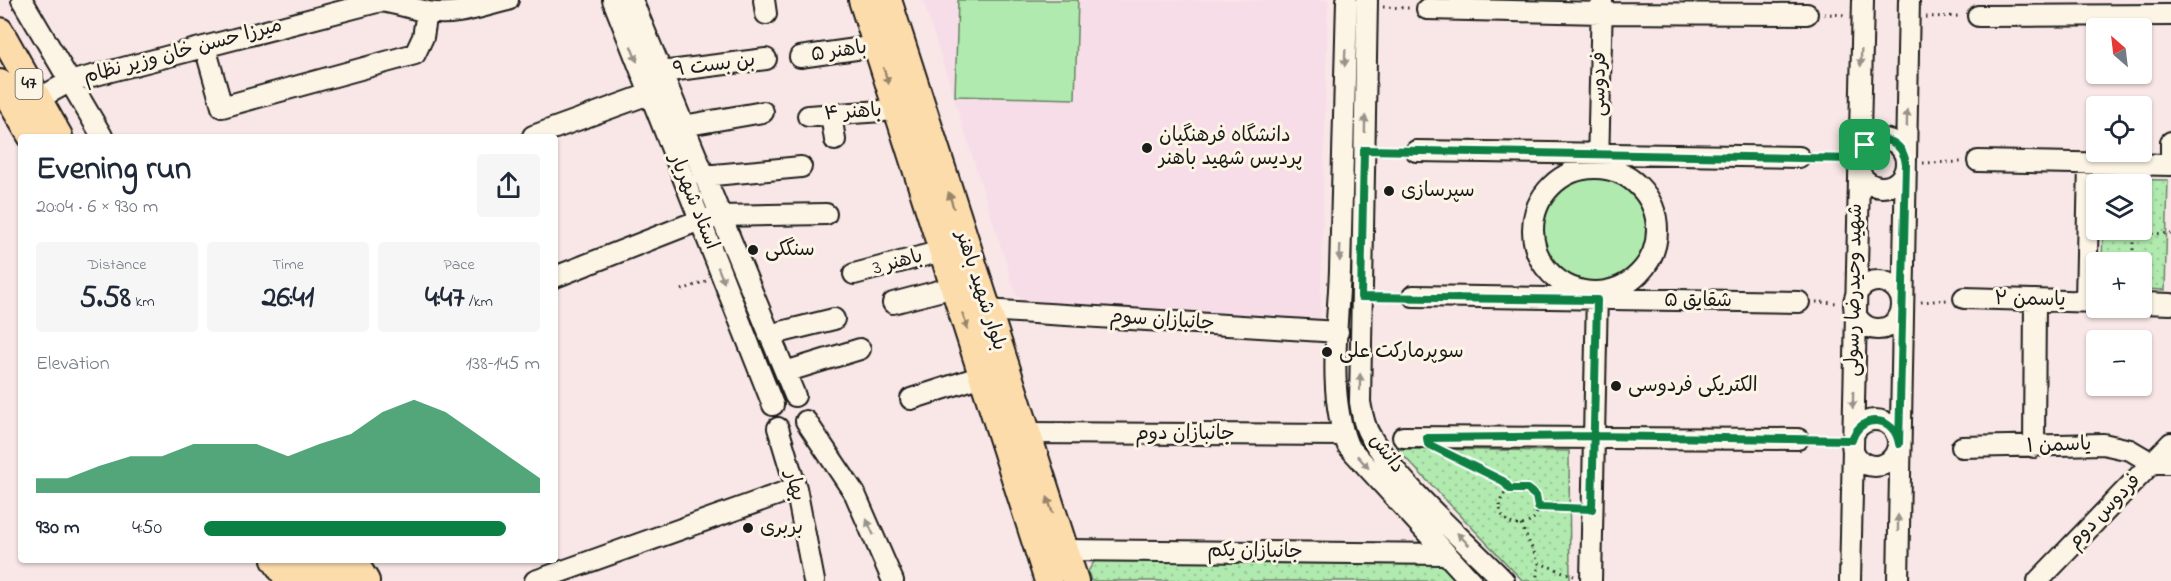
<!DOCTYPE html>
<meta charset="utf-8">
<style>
:root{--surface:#fff;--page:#f6f6f7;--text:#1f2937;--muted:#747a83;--accent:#0b8043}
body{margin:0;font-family:"Indie Flower","Playpen Sans Arabic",sans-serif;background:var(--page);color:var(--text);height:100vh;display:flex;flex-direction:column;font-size:22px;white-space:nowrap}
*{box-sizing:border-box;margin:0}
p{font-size:20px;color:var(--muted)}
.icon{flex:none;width:33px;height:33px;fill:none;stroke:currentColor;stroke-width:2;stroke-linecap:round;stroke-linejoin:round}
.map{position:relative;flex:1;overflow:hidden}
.drawer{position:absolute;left:18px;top:134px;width:540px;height:429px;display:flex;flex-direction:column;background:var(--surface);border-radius:6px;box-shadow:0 2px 4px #0004}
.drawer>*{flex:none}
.needle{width:39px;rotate:332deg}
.controls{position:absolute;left:2086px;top:18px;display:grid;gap:12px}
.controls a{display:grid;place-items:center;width:66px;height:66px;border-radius:6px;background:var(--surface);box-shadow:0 2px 4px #0004;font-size:30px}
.pin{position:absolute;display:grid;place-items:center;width:51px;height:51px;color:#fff;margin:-26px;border-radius:12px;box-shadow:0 3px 9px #0006}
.round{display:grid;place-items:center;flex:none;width:63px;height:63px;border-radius:6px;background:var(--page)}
.overview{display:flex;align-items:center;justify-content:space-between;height:102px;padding:0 18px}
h1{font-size:33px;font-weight:700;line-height:45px}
.metrics{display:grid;grid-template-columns:repeat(3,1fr);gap:9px;height:102px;padding:6px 18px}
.metrics div{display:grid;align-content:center;border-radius:6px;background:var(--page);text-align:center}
.metrics b{font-size:30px;font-weight:700}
.metrics small{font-size:16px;font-weight:400}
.metrics p{font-size:16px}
.chart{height:168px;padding:12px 18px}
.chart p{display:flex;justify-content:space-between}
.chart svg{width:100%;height:108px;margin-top:6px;fill:var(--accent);opacity:.7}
ul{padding:0 18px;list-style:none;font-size:20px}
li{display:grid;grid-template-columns:96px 72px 1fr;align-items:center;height:45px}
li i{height:15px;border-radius:8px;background:var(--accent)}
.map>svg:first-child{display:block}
.built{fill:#f7dde8}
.grass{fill:#b1eaae;stroke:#668365;stroke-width:1.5}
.park{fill:url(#park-dots);stroke:#668365;stroke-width:1.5}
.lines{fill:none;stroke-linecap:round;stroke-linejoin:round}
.minor-casing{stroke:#1c1c1c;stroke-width:24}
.major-casing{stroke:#1c1c1c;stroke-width:30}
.path{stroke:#1c1c1c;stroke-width:3;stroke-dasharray:1.5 4.5;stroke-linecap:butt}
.minor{stroke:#fcf5e5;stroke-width:20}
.major{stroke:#fddcac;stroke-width:26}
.oneway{fill:#97938b}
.oneway2{fill:#98866b}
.route-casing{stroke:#fff;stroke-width:12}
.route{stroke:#0b8043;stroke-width:8}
.poi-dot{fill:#1c1c1c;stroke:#fcf5e5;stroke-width:2}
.labels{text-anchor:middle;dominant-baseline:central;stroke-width:6;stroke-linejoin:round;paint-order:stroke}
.shield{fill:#fcf5e5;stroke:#5f5d58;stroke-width:1.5}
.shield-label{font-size:18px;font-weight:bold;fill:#1c1c1c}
.street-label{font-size:20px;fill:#1c1c1c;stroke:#fcf5e5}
.poi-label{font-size:20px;fill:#1c1c1c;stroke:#fcf5e5;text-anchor:start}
</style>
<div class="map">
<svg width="2171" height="581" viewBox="0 0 2171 581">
<defs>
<pattern id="park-dots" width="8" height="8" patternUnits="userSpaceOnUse" patternTransform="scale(1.5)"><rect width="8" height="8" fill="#b1eaae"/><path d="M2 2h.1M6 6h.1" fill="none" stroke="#98c895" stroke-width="1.8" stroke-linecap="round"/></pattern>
</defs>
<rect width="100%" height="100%" fill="#f9e7e7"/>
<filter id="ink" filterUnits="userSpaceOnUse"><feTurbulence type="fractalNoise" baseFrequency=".0167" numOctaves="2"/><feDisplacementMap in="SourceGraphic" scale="12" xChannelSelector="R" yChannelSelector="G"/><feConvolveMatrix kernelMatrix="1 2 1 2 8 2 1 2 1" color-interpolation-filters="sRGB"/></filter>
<g filter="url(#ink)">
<path class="built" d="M923 0H1328L1320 324 1026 302 1016 295Z"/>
<path class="grass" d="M958 0H1078L1075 99 955 96Z
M1543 231a53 53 0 1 1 106 0a53 53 0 1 1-106 0Z"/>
<path class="park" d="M2104 179 2168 180 2165 290 2142 289V262H2102L2103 230H2142V184H2104Z
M1397 449 1569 451 1570 581H1523Z
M1098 556 1442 562 1459 581H1091L1088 571Z"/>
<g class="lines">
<g class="minor-casing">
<path id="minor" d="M22 0 102 136
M613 0 773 405
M632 0 795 396
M764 0 766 14
M1347 0C1345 90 1342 180 1340 270 1338 325 1327 395 1348 446L1471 581
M1367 0 1360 402C1362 414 1364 427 1371 437 1401 486 1463 539 1504 581
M1427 9 1601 13 1807 14
M1978 16 2171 15
M205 47 222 107 415 54 423 37 427 12
M800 57 877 46
M661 72 766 59
M38 99 69 82 381 1C397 3 412 9 428 12 454 17 482 6 508 0
M831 115 835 140
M808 116 897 110
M683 126 763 112
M533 136 660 90
M1858 163a24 24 0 1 1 48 0a24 24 0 1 1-48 0Z
M1416 151 1799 157
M1978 161 2171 165
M1598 165 1602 0
M2171 165V142
M1533 230a62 62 0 1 1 124 0a62 62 0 1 1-124 0Z
M703 176 801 167
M854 274 942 251
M555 277 700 220 719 216 826 214
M1854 305a24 24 0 1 1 48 0a24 24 0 1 1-48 0Z
M1413 296 1799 302
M1964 298 2097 302
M2086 301 2089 164
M893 303 954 287
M2142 303 2171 304
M986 310 1338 332
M769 335 834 319
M785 372 860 349
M911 399 982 376
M1852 443a23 23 0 1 1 46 0a23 23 0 1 1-46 0Z
M806 421 855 494 893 581
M778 428 796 488 814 581
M1027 433 1344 435
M1403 437 1798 439
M1962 447 2103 444 2130 450 2152 463H2171
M2034 447 2035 300
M1065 550 1445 554
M535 581 796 488
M1591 581 1597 293
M1850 581 1863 0
M1898 581 1909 0
M2038 581 2171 443"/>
</g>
<g class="major-casing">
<path id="major" d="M862 0 1048 581
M888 0 1075 581
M0 31 59 136
M0 83 31 136
M275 560 289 581
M298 560 312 581
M326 560 339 581
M353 560 366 581"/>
</g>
<path class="path" d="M1383 7 1410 8
M1824 14 1847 15
M1926 17 1961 16
M1382 150 1399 151
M1816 158 1842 159
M1923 163 1961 162
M2104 232 2171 234
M2133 262V230
M682 290 706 281
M1379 297H1396
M1816 302 1839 303
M1921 302 1947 300
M1815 440H1838
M1450 455 1503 481 1510 489
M1500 506a19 19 0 1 1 38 0a19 19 0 1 1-38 0Z
M1538 507 1576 508
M1521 525 1539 563 1536 581
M1539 563 1574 576"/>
<use href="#minor" class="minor"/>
<use href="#major" class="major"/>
</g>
<defs><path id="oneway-solid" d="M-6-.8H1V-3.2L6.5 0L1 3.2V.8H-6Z" transform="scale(1.5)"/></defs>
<g class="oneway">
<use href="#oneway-solid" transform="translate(634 54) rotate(68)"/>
<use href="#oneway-solid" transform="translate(1345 58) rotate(92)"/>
<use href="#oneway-solid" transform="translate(1861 58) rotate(92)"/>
<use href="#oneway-solid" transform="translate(1907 118) rotate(-89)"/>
<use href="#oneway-solid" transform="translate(1365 124) rotate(-89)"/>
<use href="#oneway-solid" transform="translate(1340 253) rotate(92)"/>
<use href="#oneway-solid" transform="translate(721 275) rotate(68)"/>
<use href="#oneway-solid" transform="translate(1360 382) rotate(-89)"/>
<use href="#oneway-solid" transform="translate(1853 400) rotate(91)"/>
<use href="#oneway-solid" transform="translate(1363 462) rotate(48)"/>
<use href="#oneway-solid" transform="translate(1898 523) rotate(-90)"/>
<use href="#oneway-solid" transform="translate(870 527) rotate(-114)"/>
<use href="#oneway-solid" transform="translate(1463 539) rotate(-134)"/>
</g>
<g class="oneway2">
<use href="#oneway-solid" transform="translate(886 76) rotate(72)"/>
<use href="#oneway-solid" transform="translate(951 200) rotate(-108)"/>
<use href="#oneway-solid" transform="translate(965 321) rotate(72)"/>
<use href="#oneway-solid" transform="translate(1050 505) rotate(-108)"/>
</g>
</g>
<g class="lines" filter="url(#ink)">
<g class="route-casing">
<path id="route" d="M1865 145 1858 159 1364 150 1361 297 1597 300 1592 509 1538 507 1536 496 1527 489H1510L1503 481 1428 444 1427 438 1594 436 1852 440C1860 413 1895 415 1899 444L1906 164C1903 142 1884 133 1865 145"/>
</g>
<use href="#route" class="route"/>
</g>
<g class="poi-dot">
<circle cx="1147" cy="148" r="6"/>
<circle cx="1389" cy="191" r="6"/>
<circle cx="753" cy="250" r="6"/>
<circle cx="1327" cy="352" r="6"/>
<circle cx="1616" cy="386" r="6"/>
<circle cx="748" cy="528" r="6"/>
</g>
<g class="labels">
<rect class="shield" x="15.5" y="69" width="27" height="30" rx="4.5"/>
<g class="shield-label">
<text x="29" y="84">47</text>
</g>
<g class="street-label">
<text transform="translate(183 52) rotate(-15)">میرزا حسن خان وزیر نظام</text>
<text transform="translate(839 52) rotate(-8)">باهنر ۵</text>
<text transform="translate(714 66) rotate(-7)">بن بست ۹</text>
<text transform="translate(1600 84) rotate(-89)">فردوسی</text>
<text transform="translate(853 113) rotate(-4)">باهنر ۴</text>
<text transform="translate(693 202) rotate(68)">استاد شهریار</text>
<text transform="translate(898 263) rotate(-15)">باهنر 3</text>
<text transform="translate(1855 290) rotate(-89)">شهید وحیدرضا رسولی</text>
<text transform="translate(980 291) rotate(72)">بلوار شهید باهنر</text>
<text transform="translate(2030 300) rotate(1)">یاسمن ۲</text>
<text x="1698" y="301">شقایق ۵</text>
<text transform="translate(1162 321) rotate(4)">جانبازان سوم</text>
<text x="1185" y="434">جانبازان دوم</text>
<text transform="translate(2059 446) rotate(-2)">یاسمن ۱</text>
<text transform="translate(1386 454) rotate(53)">دانش</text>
<text transform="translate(794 486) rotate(76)">بهار</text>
<text transform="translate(2105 512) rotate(-46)">فردوس دوم</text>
<text transform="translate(1255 552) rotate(1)">جانبازان یکم</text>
</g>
<g class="poi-label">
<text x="1159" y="136">دانشگاه فرهنگیان<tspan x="1159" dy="23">پردیس شهید باهنر</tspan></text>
<text x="1401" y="191">سپرسازی</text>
<text x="765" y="250">سنگکی</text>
<text x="1339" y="352">سوپرمارکت علی</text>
<text x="1628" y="386">الکتریکی فردوسی</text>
<text x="760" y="528">بربری</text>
</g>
</g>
</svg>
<div class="controls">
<a><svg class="needle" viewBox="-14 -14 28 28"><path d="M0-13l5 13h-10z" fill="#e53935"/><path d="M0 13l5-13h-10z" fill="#747a83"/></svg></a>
<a><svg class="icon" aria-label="locate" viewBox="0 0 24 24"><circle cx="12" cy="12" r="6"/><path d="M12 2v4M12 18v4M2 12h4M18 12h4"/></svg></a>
<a><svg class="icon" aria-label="layers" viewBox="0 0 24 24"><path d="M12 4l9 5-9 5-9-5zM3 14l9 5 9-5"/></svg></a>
<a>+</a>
<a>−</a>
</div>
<div class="pin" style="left:1865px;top:145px;background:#1e9e55"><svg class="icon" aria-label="arrive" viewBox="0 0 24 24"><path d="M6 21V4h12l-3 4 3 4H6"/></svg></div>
<section class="drawer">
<div class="overview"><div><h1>Evening run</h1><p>20:04 · 6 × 930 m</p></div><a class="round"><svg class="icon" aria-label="share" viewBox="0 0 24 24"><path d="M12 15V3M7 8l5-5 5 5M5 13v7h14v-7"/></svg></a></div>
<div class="metrics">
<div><p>Distance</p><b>5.58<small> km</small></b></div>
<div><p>Time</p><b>26:41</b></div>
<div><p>Pace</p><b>4:47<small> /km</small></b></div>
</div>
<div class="chart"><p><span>Elevation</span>138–145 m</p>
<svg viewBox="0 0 160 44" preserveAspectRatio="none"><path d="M0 44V38L10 38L20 33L30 29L40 29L50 24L60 24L70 24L80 29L90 24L100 20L110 11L120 6L130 11L140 20L150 29L160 38V44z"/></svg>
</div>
<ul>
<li><b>930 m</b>4:50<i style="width:90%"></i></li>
</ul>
</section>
</div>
